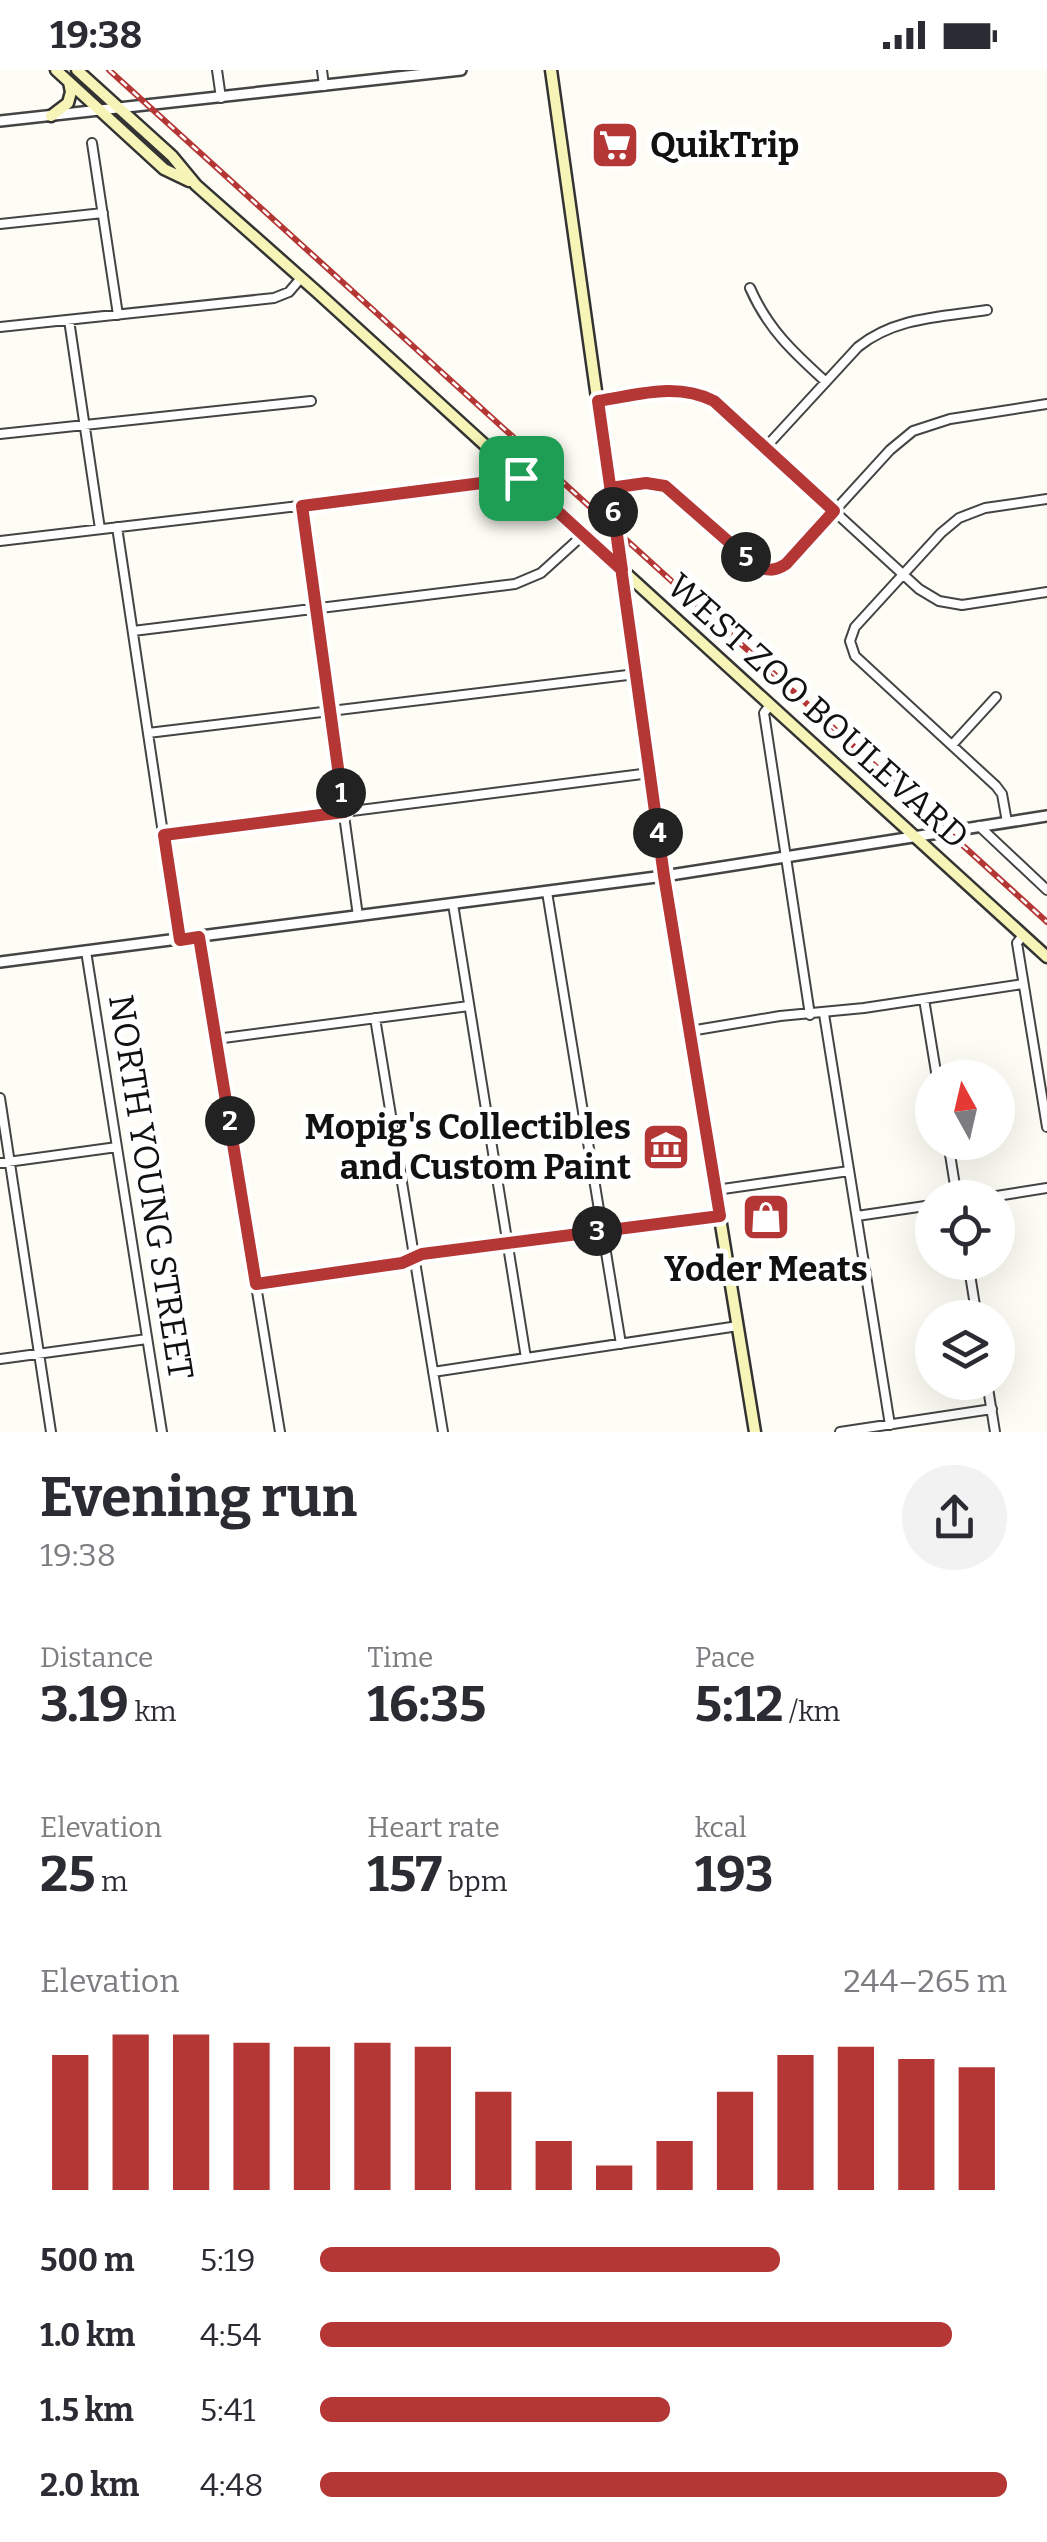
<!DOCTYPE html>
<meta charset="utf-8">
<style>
:root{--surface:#fff;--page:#f2f2f3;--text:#2b2b33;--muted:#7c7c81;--accent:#b43735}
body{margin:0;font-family:Bitter,serif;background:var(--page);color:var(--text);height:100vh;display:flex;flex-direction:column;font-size:38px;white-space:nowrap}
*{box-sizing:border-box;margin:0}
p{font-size:32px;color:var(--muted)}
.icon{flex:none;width:55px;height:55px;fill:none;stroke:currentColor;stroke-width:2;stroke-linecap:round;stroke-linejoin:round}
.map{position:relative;height:1362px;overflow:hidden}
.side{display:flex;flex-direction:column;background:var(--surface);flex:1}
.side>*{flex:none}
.needle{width:65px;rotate:352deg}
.tools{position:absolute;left:915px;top:990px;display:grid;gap:20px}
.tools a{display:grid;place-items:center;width:100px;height:100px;border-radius:50%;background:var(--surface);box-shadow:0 10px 40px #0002;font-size:50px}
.pin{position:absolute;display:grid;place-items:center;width:85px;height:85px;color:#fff;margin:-42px;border-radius:20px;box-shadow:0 5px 15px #0006}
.km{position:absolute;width:50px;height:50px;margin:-25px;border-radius:50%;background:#222;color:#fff;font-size:28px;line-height:50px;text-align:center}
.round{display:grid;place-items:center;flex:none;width:105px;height:105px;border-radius:52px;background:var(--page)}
.headline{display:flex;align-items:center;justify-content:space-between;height:170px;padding:0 40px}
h1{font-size:55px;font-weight:700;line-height:75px}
.stats{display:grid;grid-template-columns:repeat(3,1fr);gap:15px;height:170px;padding:10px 40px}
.stats div{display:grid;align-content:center}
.stats b{font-size:50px;font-weight:700}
.stats small{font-size:28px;font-weight:400}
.stats p{font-size:28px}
.chart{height:280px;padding:20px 40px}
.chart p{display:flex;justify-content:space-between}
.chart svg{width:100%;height:180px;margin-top:10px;stroke:var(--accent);stroke-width:6}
ul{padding:0 40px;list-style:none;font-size:32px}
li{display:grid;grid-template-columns:160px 120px 1fr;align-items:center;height:75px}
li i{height:25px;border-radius:12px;background:var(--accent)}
.status{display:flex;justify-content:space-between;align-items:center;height:70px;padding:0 50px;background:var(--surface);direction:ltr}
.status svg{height:28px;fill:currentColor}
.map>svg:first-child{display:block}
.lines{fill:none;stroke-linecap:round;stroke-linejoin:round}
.minor-casing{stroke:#444;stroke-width:12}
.tertiary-casing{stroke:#444;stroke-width:14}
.secondary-casing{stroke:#333;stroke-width:15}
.minor{stroke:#fff;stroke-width:8}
.tertiary{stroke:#fff;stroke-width:9}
.secondary{stroke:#f7f4b7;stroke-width:10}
.rail-casing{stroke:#b43735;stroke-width:6}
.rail{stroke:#fff;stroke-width:2.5;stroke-dasharray:8;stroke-linecap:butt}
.route-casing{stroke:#fff;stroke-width:20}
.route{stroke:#b43735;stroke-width:12}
.labels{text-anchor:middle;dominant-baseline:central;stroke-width:10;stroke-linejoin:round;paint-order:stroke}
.poi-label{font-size:35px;font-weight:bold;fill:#111;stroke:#fff;text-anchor:start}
.street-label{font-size:35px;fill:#111;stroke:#fff}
</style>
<div class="status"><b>19:38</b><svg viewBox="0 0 49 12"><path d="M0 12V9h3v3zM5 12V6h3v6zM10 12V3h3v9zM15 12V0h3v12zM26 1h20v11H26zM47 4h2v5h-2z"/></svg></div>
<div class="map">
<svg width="1047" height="1362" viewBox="0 0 1047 1362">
<rect width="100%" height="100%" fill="#fefdf5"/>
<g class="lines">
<g class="minor-casing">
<path id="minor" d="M217 0 221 28
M322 0 324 16
M92 73 118 245
M0 154 103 143
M750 218C768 259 793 282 826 312
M69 250 100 459
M0 257 274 228 289 222 301 208
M598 331C638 325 677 312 714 331L919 519 939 531 962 535 1047 522
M0 364 311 331
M765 378 858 277C895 247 942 247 987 240
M610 418 646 413 665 416 753 494 772 501 786 494 890 380 913 361 950 349 1047 334
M301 436 358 846
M117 457 179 870
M0 471 460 417 521 408
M133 561 515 514 541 503 583 465
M770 635 764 643 810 945
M148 663 636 604
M952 675 996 627
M1007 752 1002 724 996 716 855 586 850 571 855 557 941 463 959 448 985 438 1047 429
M979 756 1047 820
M164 765 650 703
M547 822 621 1274
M453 834 526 1288
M1023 865 1017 873 1047 1057
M199 867 280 1362
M86 881 162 1362
M924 929 937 1008
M824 944 890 1355
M375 948 443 1362
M690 961 780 946 864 938 1023 914
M216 969 469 936
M0 1028 51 1362
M948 1072 957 1128
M0 1093 117 1077
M716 1120 849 1101
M984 1128 1047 1118
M857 1146 932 1135
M968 1192 977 1248
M256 1214 402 1193 422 1184 720 1146
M0 1289 147 1269
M433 1302 738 1256
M987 1312 995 1362
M840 1362 992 1339"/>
</g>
<g class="tertiary-casing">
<path id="tertiary" d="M0 51 461 0
M0 892 664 806 1047 746"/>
</g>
<g class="secondary-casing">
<path id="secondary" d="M56 0 164 99 189 111
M77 0 172 86 196 115 317 222 1047 887
M551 0 664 806 755 1362
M51 46 68 33 71 22 69 12"/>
</g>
<use href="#minor" class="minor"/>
<use href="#tertiary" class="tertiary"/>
<use href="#secondary" class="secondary"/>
<g class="rail-casing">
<path id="rail" d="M109 0 1047 852"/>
</g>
<use href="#rail" class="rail"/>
</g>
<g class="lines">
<g class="route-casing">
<path id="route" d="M521 408 302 436 344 742 164 765 180 870 199 867 256 1214 402 1193 422 1184 720 1146 664 806 610 418 646 413 665 416 754 494C766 501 774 502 786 494L834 441 714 331C676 312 638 325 598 331L622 500 521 408"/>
</g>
<use href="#route" class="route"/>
</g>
<defs>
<g id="supermarket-square" transform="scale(2.5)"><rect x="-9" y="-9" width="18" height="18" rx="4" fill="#b43735" stroke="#fff"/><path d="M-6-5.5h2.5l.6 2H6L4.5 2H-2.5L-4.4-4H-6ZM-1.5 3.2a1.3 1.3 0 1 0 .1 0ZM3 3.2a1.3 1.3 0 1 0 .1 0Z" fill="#fff"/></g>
<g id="museum-square" transform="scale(2.5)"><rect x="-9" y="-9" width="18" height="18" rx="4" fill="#b43735" stroke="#fff"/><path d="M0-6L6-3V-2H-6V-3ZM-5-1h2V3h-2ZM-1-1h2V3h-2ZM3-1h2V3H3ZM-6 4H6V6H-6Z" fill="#fff"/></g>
<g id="shop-square" transform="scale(2.5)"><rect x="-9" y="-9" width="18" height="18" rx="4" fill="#b43735" stroke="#fff"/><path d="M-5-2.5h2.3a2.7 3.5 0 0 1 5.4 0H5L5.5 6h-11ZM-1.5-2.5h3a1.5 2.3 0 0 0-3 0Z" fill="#fff"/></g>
</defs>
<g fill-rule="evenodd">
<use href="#supermarket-square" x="615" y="75"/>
<use href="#museum-square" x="666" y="1077"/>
<use href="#shop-square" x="766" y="1147"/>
</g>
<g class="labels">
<g class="poi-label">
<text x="650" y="75">QuikTrip</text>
<text x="631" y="1057" text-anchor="end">Mopig's Collectibles<tspan x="631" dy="40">and Custom Paint</tspan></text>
<text x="766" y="1199" text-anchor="middle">Yoder Meats</text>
</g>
<g class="street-label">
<text transform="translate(818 641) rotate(42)">WEST ZOO BOULEVARD</text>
<text transform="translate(151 1117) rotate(81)">NORTH YOUNG STREET</text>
</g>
</g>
</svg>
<div class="tools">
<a><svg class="needle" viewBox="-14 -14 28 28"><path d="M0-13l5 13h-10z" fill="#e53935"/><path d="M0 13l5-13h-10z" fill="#7c7c81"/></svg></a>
<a><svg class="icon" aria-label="locate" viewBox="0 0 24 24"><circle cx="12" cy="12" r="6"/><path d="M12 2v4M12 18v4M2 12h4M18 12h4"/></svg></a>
<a><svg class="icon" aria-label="layers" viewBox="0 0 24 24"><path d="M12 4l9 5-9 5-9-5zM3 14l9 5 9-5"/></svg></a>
</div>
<div class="pin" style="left:521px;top:408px;background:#1e9e55"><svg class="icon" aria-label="arrive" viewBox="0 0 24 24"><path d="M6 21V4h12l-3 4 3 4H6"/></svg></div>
<b class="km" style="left:341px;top:723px">1</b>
<b class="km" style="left:230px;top:1051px">2</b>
<b class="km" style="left:597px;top:1161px">3</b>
<b class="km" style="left:658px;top:763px">4</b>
<b class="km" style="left:746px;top:487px">5</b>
<b class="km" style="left:613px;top:442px">6</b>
</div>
<section class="side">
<div class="headline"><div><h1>Evening run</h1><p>19:38</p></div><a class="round"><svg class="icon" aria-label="share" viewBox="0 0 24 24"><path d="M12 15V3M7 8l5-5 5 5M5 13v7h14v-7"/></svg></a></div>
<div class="stats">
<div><p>Distance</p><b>3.19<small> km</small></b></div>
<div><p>Time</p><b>16:35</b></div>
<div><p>Pace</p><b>5:12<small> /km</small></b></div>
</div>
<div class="stats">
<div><p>Elevation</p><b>25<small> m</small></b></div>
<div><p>Heart rate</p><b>157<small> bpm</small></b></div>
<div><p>kcal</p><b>193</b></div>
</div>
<div class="chart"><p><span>Elevation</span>244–265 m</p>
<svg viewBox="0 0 160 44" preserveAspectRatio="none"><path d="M5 44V11M15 44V6M25 44V6M35 44V8M45 44V9M55 44V8M65 44V9M75 44V20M85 44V32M95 44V38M105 44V32M115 44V20M125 44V11M135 44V9M145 44V12M155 44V14"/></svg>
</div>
<ul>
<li><b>500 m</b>5:19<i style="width:67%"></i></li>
<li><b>1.0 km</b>4:54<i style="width:92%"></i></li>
<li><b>1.5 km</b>5:41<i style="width:51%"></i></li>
<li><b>2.0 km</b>4:48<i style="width:100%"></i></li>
</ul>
</section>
